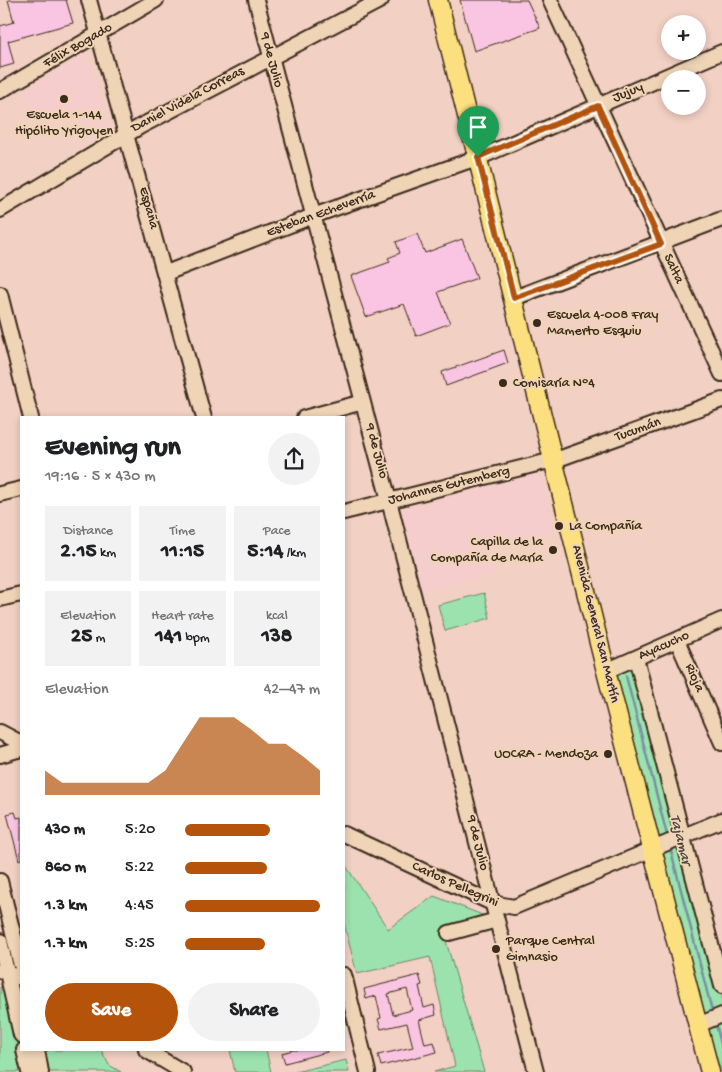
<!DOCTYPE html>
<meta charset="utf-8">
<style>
:root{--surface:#fff;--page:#f2f2f2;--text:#202124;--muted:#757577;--accent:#b45309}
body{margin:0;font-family:"Gochi Hand",sans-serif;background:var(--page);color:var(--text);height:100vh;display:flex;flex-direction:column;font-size:19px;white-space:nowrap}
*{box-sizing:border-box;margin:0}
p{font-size:16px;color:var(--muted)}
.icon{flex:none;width:28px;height:28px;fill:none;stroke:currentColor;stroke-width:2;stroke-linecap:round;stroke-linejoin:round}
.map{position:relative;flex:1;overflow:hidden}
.sheet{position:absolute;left:20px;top:416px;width:325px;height:635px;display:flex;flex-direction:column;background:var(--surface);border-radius:0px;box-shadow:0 2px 8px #0003}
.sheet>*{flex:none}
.controls{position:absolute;left:661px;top:15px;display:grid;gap:10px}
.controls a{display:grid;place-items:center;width:45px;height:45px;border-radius:50%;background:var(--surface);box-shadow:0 2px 8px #0003;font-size:25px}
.pin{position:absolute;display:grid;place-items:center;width:42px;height:42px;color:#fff;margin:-51px -21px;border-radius:50% 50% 50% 0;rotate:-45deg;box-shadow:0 0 5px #0007}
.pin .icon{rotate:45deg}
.round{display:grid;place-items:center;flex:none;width:52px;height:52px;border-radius:26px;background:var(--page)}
.summary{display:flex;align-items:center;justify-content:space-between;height:85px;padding:0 25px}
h1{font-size:28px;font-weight:700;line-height:38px}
.stats{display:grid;grid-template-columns:repeat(3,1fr);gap:8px;height:85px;padding:5px 25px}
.stats div{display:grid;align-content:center;border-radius:0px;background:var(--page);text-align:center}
.stats b{font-size:21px;font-weight:700}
.stats small{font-size:14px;font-weight:400}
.stats p{font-size:14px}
.chart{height:140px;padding:10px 25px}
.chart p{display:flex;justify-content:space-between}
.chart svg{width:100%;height:90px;margin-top:5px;fill:var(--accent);opacity:.7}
.primary-button{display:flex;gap:10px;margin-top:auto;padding:10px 25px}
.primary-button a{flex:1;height:58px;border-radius:30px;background:var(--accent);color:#fff;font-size:20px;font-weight:700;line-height:58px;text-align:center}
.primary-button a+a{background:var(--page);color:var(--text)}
ul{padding:0 25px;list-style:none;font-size:16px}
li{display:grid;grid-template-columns:80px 60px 1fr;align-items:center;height:38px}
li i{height:12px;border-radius:6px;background:var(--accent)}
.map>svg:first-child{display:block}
.built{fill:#f4cdcc}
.green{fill:#9ce2ae;stroke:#6c8666}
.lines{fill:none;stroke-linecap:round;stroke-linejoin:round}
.stream{stroke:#7691a4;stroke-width:2.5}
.building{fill:#fac5e2;stroke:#3b2a1e;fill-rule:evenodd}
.minor-casing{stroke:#3b2a1e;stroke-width:18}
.major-casing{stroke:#3b2a1e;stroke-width:21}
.minor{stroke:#efd4b6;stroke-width:14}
.major{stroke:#fce080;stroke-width:18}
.route-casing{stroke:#fff;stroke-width:10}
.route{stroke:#b45309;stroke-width:6}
.poi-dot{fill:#3b2a1e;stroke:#efd4b6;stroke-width:2}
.labels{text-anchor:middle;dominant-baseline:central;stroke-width:4;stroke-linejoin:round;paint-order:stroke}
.street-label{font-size:14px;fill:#3b2a1e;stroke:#efd4b6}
.poi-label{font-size:14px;fill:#3b2a1e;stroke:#efd4b6;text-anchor:start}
.water-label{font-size:15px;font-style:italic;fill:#4a443f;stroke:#efd4b6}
</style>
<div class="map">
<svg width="722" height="1072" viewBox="0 0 722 1072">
<rect width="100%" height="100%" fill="#f2d0c3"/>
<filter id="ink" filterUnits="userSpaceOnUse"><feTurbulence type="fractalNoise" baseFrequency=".02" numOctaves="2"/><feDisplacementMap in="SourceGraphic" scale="10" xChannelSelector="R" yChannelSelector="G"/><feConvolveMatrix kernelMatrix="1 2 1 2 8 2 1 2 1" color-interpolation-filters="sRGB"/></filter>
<g filter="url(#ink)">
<path class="built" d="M87 53 112 134 92 141 81 108 39 122 22 90Z
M540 473 555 532 489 549 495 574 418 594 396 510Z"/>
<path class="green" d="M484 593 490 618 445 631 438 605Z
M636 658 722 986V1072H710L606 671Z
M344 863 388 929 434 896 490 918 443 931 484 1072H434L455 1066 430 957 357 974 344 924Z
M0 987 21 994V1050H101L109 1065 121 1072H0Z
M230 1050H266L271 1072H235Z
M346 1060 349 1072H295Z"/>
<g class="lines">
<path class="stream" d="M626 676 668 839
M670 847 712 1011
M716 1024 722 1048"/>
</g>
<path class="building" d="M8 0H66L73 23 8 41 14 64 0 68V26L14 22Z
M460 0H527L540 28 474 51Z
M417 234 425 253 462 239 477 278 438 292 450 323 416 336 404 304 366 317 351 276 390 262 388 258 400 253 396 242Z
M504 350 508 363 446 386 442 372Z
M15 812 17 818 21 817V859L19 860 7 814Z
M419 975 422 985 419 986 424 1008 434 1005 436 1015 419 1020 425 1044 434 1042 437 1052 381 1066 378 1055 413 1047 407 1023 381 1029 378 1019 381 1018 376 996 366 999 364 989ZM407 989 412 1010 393 1015 388 994Z
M293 1050H327V1052L285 1063 282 1053Z"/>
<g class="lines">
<g class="minor-casing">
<path id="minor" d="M89 0 204 418
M256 0 386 489 536 1072
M550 0 722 374
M0 91 156 0
M0 210 141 126 381 0
M166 273 313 216 485 155 722 52
M0 294 31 418
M514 298 722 219
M304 418 363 402
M0 494 21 489
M344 512 561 458 722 400
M0 599 21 594
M677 640 722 743
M636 658 722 986
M606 671 722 620
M0 732 21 743
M0 755 21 749
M344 834 492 903 514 907 722 820
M0 881 21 965
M449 933 497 920
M0 941 21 1035
M1 971 21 978
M344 975 368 1072
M698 1025 722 1015
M24 1050 29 1072
M37 1050 41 1072
M146 1050 183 1072"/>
</g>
<g class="major-casing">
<path id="major" d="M438 0 606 671 710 1072"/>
</g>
<use href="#minor" class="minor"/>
<use href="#major" class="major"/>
</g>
</g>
<g class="lines" filter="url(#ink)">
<g class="route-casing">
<path id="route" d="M598 106 661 244 514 298 478 157Z"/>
</g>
<use href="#route" class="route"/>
</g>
<g class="poi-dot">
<circle cx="64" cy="99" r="5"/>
<circle cx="537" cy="323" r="5"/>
<circle cx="503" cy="383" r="5"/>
<circle cx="559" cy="526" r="5"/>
<circle cx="553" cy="550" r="5"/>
<circle cx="608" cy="754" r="5"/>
<circle cx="496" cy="949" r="5"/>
</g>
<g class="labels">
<g class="street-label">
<text transform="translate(78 46) rotate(-30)">Félix Bogado</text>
<text transform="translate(271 60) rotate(75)">9 de Julio</text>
<text transform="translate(628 93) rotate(-23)">Jujuy</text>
<text transform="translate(188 100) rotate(-28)">Daniel Videla Correas</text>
<text transform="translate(148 208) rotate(75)">España</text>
<text transform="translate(321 214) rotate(-20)">Esteban Echeverría</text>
<text transform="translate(673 269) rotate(65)">Salta</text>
<text transform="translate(638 430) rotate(-20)">Tucumán</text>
<text transform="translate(376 451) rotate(75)">9 de Julio</text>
<text transform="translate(449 486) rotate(-14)">Johannes Gutemberg</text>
<text transform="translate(595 624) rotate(76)">Avenida General San Martín</text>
<text transform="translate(664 646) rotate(-24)">Ayacucho</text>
<text transform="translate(694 678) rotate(67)">Rioja</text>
<text transform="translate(477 843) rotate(76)">9 de Julio</text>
<text transform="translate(455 885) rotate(24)">Carlos Pellegrini</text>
</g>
<g class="poi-label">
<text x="64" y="115" text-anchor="middle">Escuela 1-144<tspan x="64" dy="16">Hipólito Yrigoyen</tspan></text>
<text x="547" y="315">Escuela 4-008 Fray<tspan x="547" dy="16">Mamerto Esquiu</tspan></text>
<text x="513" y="383">Comisaría N°4</text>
<text x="569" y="526">La Compañía</text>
<text x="543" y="542" text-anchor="end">Capilla de la<tspan x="543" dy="16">Compañía de María</tspan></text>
<text x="598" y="754" text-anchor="end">UOCRA - Mendoza</text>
<text x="506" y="941">Parque Central<tspan x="506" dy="16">Gimnasio</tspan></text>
</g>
<g class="water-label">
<text transform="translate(680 840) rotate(76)">Tajamar</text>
</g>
</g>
</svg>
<div class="controls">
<a>+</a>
<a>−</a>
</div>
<div class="pin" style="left:478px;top:157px;background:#1e9e55"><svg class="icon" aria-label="arrive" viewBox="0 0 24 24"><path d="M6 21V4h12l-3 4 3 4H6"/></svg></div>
<section class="sheet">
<div class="summary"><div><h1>Evening run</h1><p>19:16 · 5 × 430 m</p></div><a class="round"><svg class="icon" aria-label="share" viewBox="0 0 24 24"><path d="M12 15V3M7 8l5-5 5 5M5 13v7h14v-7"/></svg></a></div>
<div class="stats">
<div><p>Distance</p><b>2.15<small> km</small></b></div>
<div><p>Time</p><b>11:15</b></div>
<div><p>Pace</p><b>5:14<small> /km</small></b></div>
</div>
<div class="stats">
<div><p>Elevation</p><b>25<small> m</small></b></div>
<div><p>Heart rate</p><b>141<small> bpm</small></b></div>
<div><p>kcal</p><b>138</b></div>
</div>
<div class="chart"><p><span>Elevation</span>42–47 m</p>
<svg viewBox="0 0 160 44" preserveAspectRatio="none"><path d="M0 44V32L10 38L20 38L30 38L40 38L50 38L60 38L70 32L80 19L90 6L100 6L110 6L120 12L130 19L140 19L150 25L160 32V44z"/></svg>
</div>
<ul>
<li><b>430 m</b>5:20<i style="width:63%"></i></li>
<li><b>860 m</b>5:22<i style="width:61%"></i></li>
<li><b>1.3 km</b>4:45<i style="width:100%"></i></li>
<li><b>1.7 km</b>5:25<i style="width:59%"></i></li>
</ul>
<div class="primary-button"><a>Save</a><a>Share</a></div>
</section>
</div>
